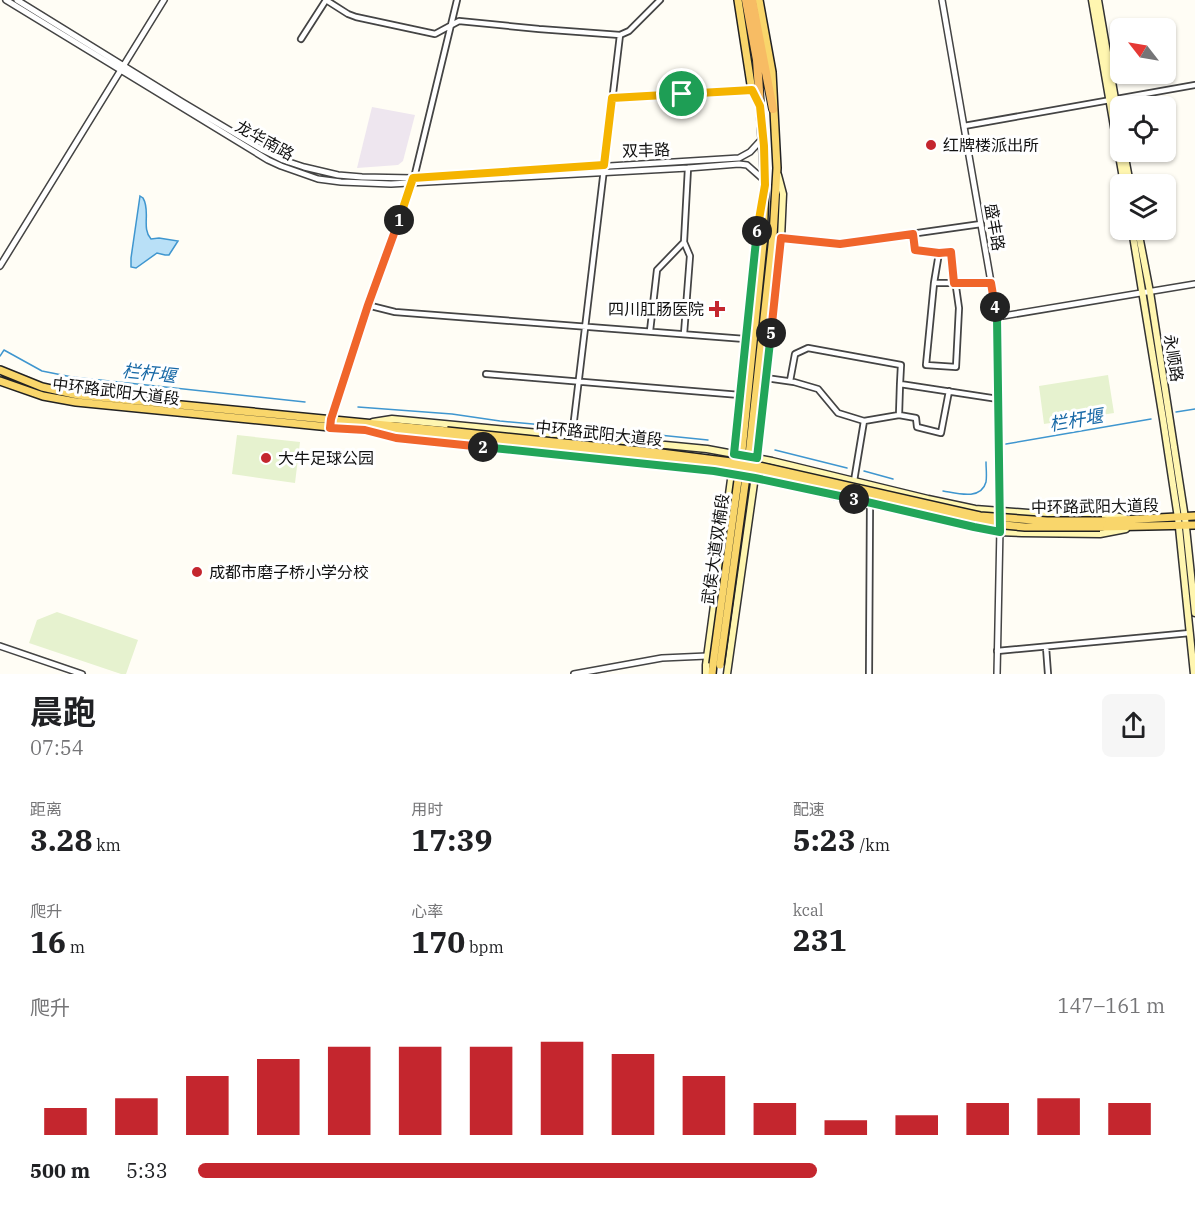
<!DOCTYPE html>
<html lang="zh">
<meta charset="utf-8">
<style>
:root{--surface:#fff;--page:#f6f6f6;--text:#202124;--muted:#757577;--accent:#c4262e}
body{margin:0;font-family:"IBM Plex Serif","Noto Sans SC",serif;background:var(--page);color:var(--text);height:100vh;display:flex;flex-direction:column;font-size:22px;white-space:nowrap}
*{box-sizing:border-box;margin:0}
p{font-size:20px;color:var(--muted)}
.icon{flex:none;width:33px;height:33px;fill:none;stroke:currentColor;stroke-width:2;stroke-linecap:round;stroke-linejoin:round}
.map{position:relative;height:674px;overflow:hidden}
.details{display:flex;flex-direction:column;background:var(--surface);flex:1}
.details>*{flex:none}
.needle{width:39px;rotate:301deg}
.controls{position:absolute;left:1110px;top:18px;display:grid;gap:12px}
.controls a{display:grid;place-items:center;width:66px;height:66px;border-radius:9px;background:var(--surface);box-shadow:0 2px 4px #0004;font-size:30px}
.pin{position:absolute;display:grid;place-items:center;width:51px;height:51px;color:#fff;margin:-26px;border:3px solid #fff;border-radius:50%;box-shadow:0 2px 6px #0007}
.km{position:absolute;width:30px;height:30px;margin:-15px;border-radius:50%;background:#222;color:#fff;font-size:16px;line-height:30px;text-align:center}
.round{display:grid;place-items:center;flex:none;width:63px;height:63px;border-radius:9px;background:var(--page)}
.overview{display:flex;align-items:center;justify-content:space-between;height:102px;padding:0 30px}
h1{font-size:33px;font-weight:700;line-height:45px}
.figures{display:grid;grid-template-columns:repeat(3,1fr);gap:9px;height:102px;padding:6px 30px}
.figures div{display:grid;align-content:center}
.figures b{font-size:30px;font-weight:700}
.figures small{font-size:16px;font-weight:400}
.figures p{font-size:16px}
.chart{height:168px;padding:12px 30px}
.chart p{display:flex;justify-content:space-between}
.chart svg{width:100%;height:108px;margin-top:6px;stroke:var(--accent);stroke-width:6}
ul{padding:0 30px;list-style:none;font-size:20px}
li{display:grid;grid-template-columns:96px 72px 1fr;align-items:center;height:45px}
li i{height:15px;border-radius:8px;background:var(--accent)}
.map>svg:first-child{display:block}
.industrial{fill:#eee6ef}
.pitch{fill:#e6f2cf}
.water{fill:#b9e0f7;stroke:#3f96cf;stroke-width:1.5}
.lines{fill:none;stroke-linecap:round;stroke-linejoin:round}
.stream{stroke:#3f96cf;stroke-width:1.5}
.minor-casing{stroke:#444;stroke-width:8}
.tertiary-casing{stroke:#444;stroke-width:8}
.secondary-casing{stroke:#333;stroke-width:9}
.primary-casing{stroke:#222;stroke-width:10}
.trunk-casing{stroke:#222;stroke-width:10}
.minor{stroke:#fff;stroke-width:4.5}
.tertiary{stroke:#fff;stroke-width:5}
.secondary{stroke:#fff6b0;stroke-width:6}
.primary{stroke:#f9d66b;stroke-width:7}
.trunk{stroke:#f7bc64;stroke-width:8}
.primary-bridge-casing{stroke:#222;stroke-width:10;stroke-linecap:butt}
.primary-bridge{stroke:#f9d66b;stroke-width:7}
.split-1-casing{stroke:#fff;stroke-width:12}
.split-2-casing{stroke:#fff;stroke-width:12}
.split-3-casing{stroke:#fff;stroke-width:12}
.split-4-casing{stroke:#fff;stroke-width:12}
.split-5-casing{stroke:#fff;stroke-width:12}
.split-6-casing{stroke:#fff;stroke-width:12}
.split-7-casing{stroke:#fff;stroke-width:12}
.split-1{stroke:#f5b400;stroke-width:8}
.split-2{stroke:#f0652b;stroke-width:8}
.split-3{stroke:#22a559;stroke-width:8}
.split-4{stroke:#22a559;stroke-width:8}
.split-5{stroke:#f0652b;stroke-width:8}
.split-6{stroke:#22a559;stroke-width:8}
.split-7{stroke:#f5b400;stroke-width:8}
.poi-dot{fill:#c4262e;stroke:#fff;stroke-width:2}
.labels{text-anchor:middle;dominant-baseline:central;stroke-width:6;stroke-linejoin:round;paint-order:stroke}
.street-label{font-size:16px;fill:#111;stroke:#fff}
.poi-label{font-size:16px;fill:#111;stroke:#fff;text-anchor:start}
.water-label{font-size:18px;font-style:italic;fill:#1768a6;stroke:#fff}
</style>
<div class="map">
<svg width="1195" height="674" viewBox="0 0 1195 674">
<rect width="100%" height="100%" fill="#fffdf5"/>
<path class="industrial" d="M372 107 415 115 403 161 398 165 357 168Z"/>
<path class="pitch" d="M1108 375 1114 413 1044 424 1039 386Z
M237 435 300 442 295 483 232 474Z
M57 612 138 640 126 674H121L29 643 37 620Z"/>
<path class="water" d="M140 196 143 198C151 211 141 228 151 239L159 238 178 241 169 255H165L157 253 136 268 131 267V258Z"/>
<g class="lines">
<path class="stream" d="M0 356 4 350 42 371 72 377 305 402
M358 407 452 414 500 421 555 426
M1176 412 1195 409
M590 428 708 440
M1006 444 1151 419
M775 450 847 468
M864 471 893 479
M943 491C956 493 981 501 986 482 987 476 986 468 986 462"/>
<g class="minor-casing">
<path id="minor" d="M301 39 326 0 348 14 356 17 435 34 459 21 539 29 620 35 629 31 660 0
M612 98 752 91
M964 126 1195 85
M913 234 915 250 939 253
M781 238 840 244 981 224
M934 283 939 253 951 252 959 308 956 367 926 365 934 283H991
M367 305 395 312 745 339
M650 331 657 270 684 242 688 168
M684 334 690 256 684 242
M486 374 740 395
M766 378 794 382 818 389 838 413 864 421 899 415 916 418 917 427 941 433 949 391
M790 381 795 354 808 348 901 365 900 384 998 399
M899 415 900 384
M331 422 367 305 413 182 457 0
M572 437 620 35
M854 481 864 421
M1046 647 1048 674
M997 651 1190 633
M869 674 870 503"/>
</g>
<g class="tertiary-casing">
<path id="tertiary" d="M6 0 268 160 281 166 318 179 341 182 391 184 688 168 739 164 747 165 764 180
M17 0 182 102 263 150 283 160 304 167 338 175 362 177 413 178 739 158 750 152 762 139
M942 0 997 317 1000 513
M0 266 164 0
M997 317 1195 284
M0 646 82 674
M574 674 662 658 707 656
M997 674 1000 528"/>
</g>
<g class="secondary-casing">
<path id="secondary" d="M1092 0 1124 184
M1098 0 1120 128
M1124 152 1130 184
M1132 230 1163 419 1178 518 1194 674
M1138 230 1150 292 1185 518 1195 613
M373 422 392 419 707 449 772 461 928 499 975 509 1041 514H1102L1125 518
M377 433 396 438 713 471 755 478 997 532 1022 533 1100 534 1126 529
M734 456 756 241 762 204
M757 463 781 238 783 194 778 175
M706 674V665L732 472
M727 674 755 476"/>
</g>
<g class="primary-casing">
<path id="primary" d="M738 0 752 91 760 106 765 185 763 244
M759 0 772 72 777 168 773 236
M0 370 42 387 78 395 447 431
M0 381 43 396 76 402 330 427 447 437
M1102 521 1195 516
M1100 527 1195 525
M712 674 713 664"/>
</g>
<g class="trunk-casing">
<path id="trunk" d="M746 0 757 60 760 106
M752 0 773 109"/>
</g>
<use href="#minor" class="minor"/>
<use href="#tertiary" class="tertiary"/>
<use href="#secondary" class="secondary"/>
<use href="#primary" class="primary"/>
<use href="#trunk" class="trunk"/>
<g class="primary-bridge-casing">
<path id="primary-bridge" d="M447 431 661 453 755 465 980 516 1047 521H1102
M447 437 656 458 754 471 983 523 1025 527H1100
M713 664 742 451 763 244
M720 665 749 455 773 236"/>
</g>
<use href="#primary-bridge" class="primary-bridge"/>
</g>
<g class="lines">
<g class="split-1-casing">
<path id="split-1" d="M399 220 413 178 604 165 612 98 682 94"/>
</g>
<g class="split-2-casing">
<path id="split-2" d="M399 220 368 305 331 419 330 428 365 430 396 438 483 447"/>
</g>
<g class="split-3-casing">
<path id="split-3" d="M483 447 714 471 755 478 854 499"/>
</g>
<g class="split-4-casing">
<path id="split-4" d="M854 499 974 527 1000 532 997 317 995 307"/>
</g>
<g class="split-5-casing">
<path id="split-5" d="M771 333 781 238 840 244 913 234 915 250 939 253 951 252 954 283H991L995 307"/>
</g>
<g class="split-6-casing">
<path id="split-6" d="M757 231 734 454 757 458 771 333"/>
</g>
<g class="split-7-casing">
<path id="split-7" d="M682 94 752 90 760 106 764 146 765 185 757 231"/>
</g>
<use href="#split-1" class="split-1"/>
<use href="#split-2" class="split-2"/>
<use href="#split-3" class="split-3"/>
<use href="#split-4" class="split-4"/>
<use href="#split-5" class="split-5"/>
<use href="#split-6" class="split-6"/>
<use href="#split-7" class="split-7"/>
</g>
<g class="poi-dot">
<circle cx="931" cy="145" r="6"/>
<path d="M714 300h6v6h6v6h-6v6h-6v-6h-6v-6h6z"/>
<circle cx="266" cy="458" r="6"/>
<circle cx="197" cy="572" r="6"/>
</g>
<g class="labels">
<g class="street-label">
<text transform="translate(265 140) rotate(29)">龙华南路</text>
<text transform="translate(646 150) rotate(-2)">双丰路</text>
<text transform="translate(995 227) rotate(80)">盛丰路</text>
<text transform="translate(1174 358) rotate(81)">永顺路</text>
<text transform="translate(116 391) rotate(7)">中环路武阳大道段</text>
<text transform="translate(599 433) rotate(6)">中环路武阳大道段</text>
<text transform="translate(1095 506) rotate(-1)">中环路武阳大道段</text>
<text transform="translate(715 549) rotate(-82)">武侯大道双楠段</text>
</g>
<g class="poi-label">
<text x="943" y="145">红牌楼派出所</text>
<text x="704" y="309" text-anchor="end">四川肛肠医院</text>
<text x="278" y="458">大牛足球公园</text>
<text x="209" y="572">成都市磨子桥小学分校</text>
</g>
<g class="water-label">
<text transform="translate(149 373) rotate(6)">栏杆堰</text>
<text transform="translate(1076 420) rotate(-10)">栏杆堰</text>
</g>
</g>
</svg>
<div class="controls">
<a><svg class="needle" viewBox="-14 -14 28 28"><path d="M0-13l5 13h-10z" fill="#e53935"/><path d="M0 13l5-13h-10z" fill="#757577"/></svg></a>
<a><svg class="icon" aria-label="locate" viewBox="0 0 24 24"><circle cx="12" cy="12" r="6"/><path d="M12 2v4M12 18v4M2 12h4M18 12h4"/></svg></a>
<a><svg class="icon" aria-label="layers" viewBox="0 0 24 24"><path d="M12 4l9 5-9 5-9-5zM3 14l9 5 9-5"/></svg></a>
</div>
<div class="pin" style="left:682px;top:94px;background:#1e9e55"><svg class="icon" aria-label="arrive" viewBox="0 0 24 24"><path d="M6 21V4h12l-3 4 3 4H6"/></svg></div>
<b class="km" style="left:399px;top:220px">1</b>
<b class="km" style="left:483px;top:447px">2</b>
<b class="km" style="left:854px;top:499px">3</b>
<b class="km" style="left:995px;top:307px">4</b>
<b class="km" style="left:771px;top:333px">5</b>
<b class="km" style="left:757px;top:231px">6</b>
</div>
<section class="details">
<div class="overview"><div><h1>晨跑</h1><p>07:54</p></div><a class="round"><svg class="icon" aria-label="share" viewBox="0 0 24 24"><path d="M12 15V3M7 8l5-5 5 5M5 13v7h14v-7"/></svg></a></div>
<div class="figures">
<div><p>距离</p><b>3.28<small> km</small></b></div>
<div><p>用时</p><b>17:39</b></div>
<div><p>配速</p><b>5:23<small> /km</small></b></div>
</div>
<div class="figures">
<div><p>爬升</p><b>16<small> m</small></b></div>
<div><p>心率</p><b>170<small> bpm</small></b></div>
<div><p>kcal</p><b>231</b></div>
</div>
<div class="chart"><p><span>爬升</span>147–161 m</p>
<svg viewBox="0 0 160 44" preserveAspectRatio="none"><path d="M5 44V33M15 44V29M25 44V20M35 44V13M45 44V8M55 44V8M65 44V8M75 44V6M85 44V11M95 44V20M105 44V31M115 44V38M125 44V36M135 44V31M145 44V29M155 44V31"/></svg>
</div>
<ul>
<li><b>500 m</b>5:33<i style="width:64%"></i></li>
</ul>
</section>
